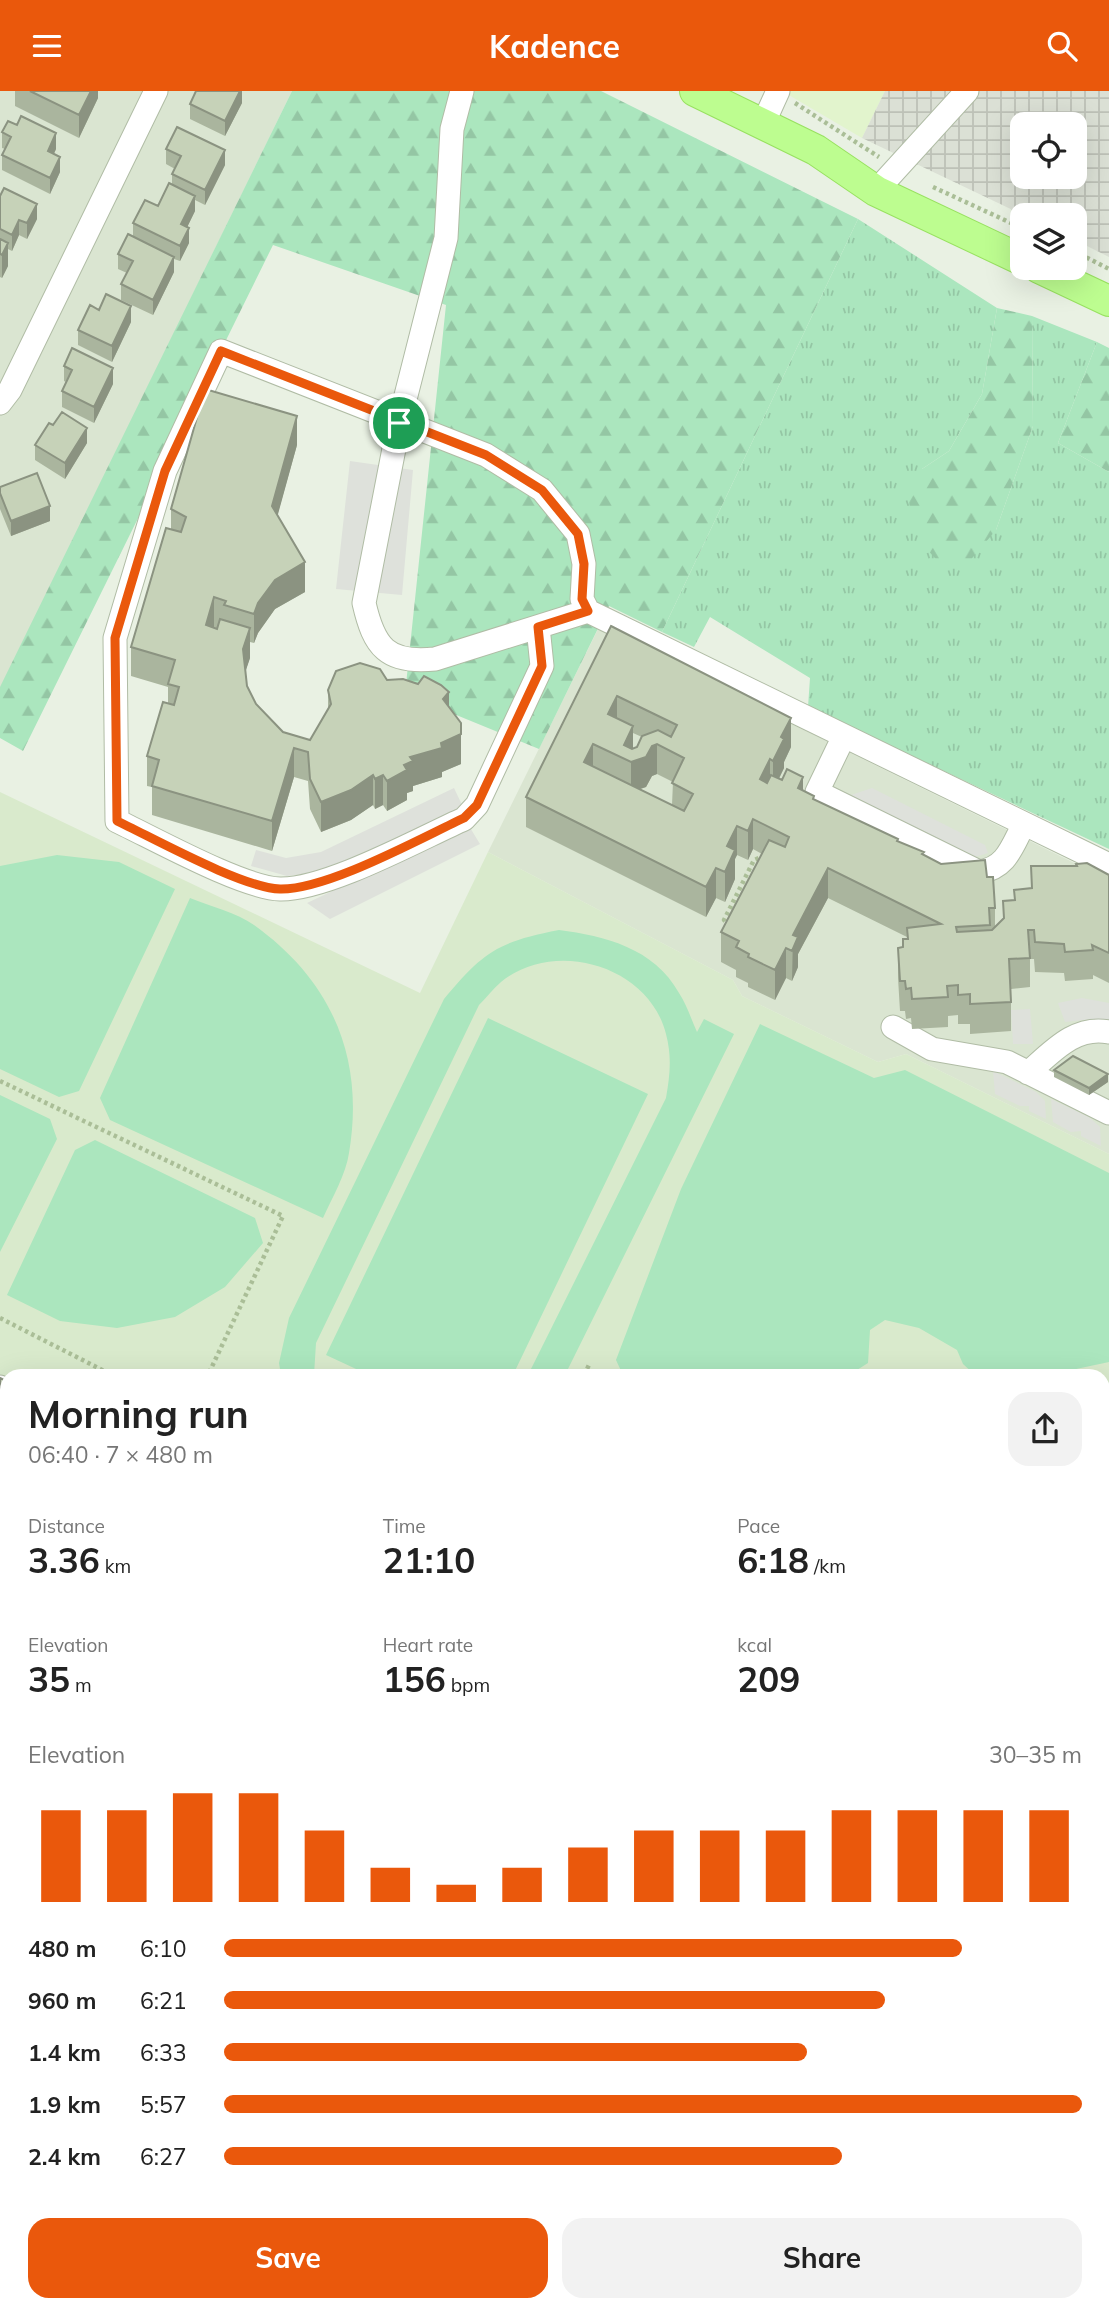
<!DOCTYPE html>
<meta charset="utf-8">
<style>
:root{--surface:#fff;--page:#f2f2f2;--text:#222;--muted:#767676;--accent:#ea580c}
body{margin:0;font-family:Mulish,sans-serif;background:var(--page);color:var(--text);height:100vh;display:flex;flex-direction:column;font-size:26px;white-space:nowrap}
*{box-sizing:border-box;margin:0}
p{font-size:23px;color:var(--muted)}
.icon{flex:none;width:38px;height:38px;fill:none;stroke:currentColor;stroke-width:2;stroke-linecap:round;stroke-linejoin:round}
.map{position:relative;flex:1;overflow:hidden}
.side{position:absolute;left:0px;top:1278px;width:1110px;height:943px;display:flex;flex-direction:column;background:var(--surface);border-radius:21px 21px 0 0;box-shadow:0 7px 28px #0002}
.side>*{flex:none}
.buttons{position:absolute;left:1010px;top:21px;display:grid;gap:14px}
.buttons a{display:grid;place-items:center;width:77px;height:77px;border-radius:14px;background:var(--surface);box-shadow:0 7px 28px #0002;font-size:35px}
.pin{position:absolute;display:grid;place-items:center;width:60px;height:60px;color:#fff;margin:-30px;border:4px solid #fff;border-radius:50%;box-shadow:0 2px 7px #0007}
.round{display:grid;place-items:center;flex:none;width:74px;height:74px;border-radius:21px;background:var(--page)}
.head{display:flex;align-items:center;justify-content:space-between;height:119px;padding:0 28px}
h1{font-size:38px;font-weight:700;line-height:52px}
.stats{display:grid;grid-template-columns:repeat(3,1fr);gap:10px;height:119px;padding:7px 28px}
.stats div{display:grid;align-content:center}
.stats b{font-size:35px;font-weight:700}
.stats small{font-size:19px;font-weight:400}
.stats p{font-size:19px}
.chart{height:196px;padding:14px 28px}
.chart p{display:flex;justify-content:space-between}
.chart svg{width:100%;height:126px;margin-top:7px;stroke:var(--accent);stroke-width:6}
.button{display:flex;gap:14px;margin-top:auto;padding:14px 28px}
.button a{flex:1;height:80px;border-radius:21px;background:var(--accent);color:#fff;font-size:28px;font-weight:700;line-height:80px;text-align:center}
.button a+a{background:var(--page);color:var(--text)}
ul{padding:0 28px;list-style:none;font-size:23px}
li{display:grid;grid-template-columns:112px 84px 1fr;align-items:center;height:52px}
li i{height:18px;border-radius:9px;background:var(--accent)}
header{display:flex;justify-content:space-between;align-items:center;height:91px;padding:0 28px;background:var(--accent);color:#fff;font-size:32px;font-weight:700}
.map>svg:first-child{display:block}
.residential{fill:#dae5d1}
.commercial{fill:#e2f4cd}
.industrial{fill:url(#industrial-grid);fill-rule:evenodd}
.education{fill:#d9eacc}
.grass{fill:url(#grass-tufts)}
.forest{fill:url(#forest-firs)}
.pitch{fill:#abe6be}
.parking{fill:#dee1db}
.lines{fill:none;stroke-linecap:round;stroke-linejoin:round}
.minor-casing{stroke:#b0bca5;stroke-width:25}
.major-casing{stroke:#98e160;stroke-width:32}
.path{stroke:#aabe97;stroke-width:4.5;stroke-dasharray:3.5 3.5;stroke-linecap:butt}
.minor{stroke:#fff;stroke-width:23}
.major{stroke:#bdfd90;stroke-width:30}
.wall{fill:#aab59e;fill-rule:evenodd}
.shaded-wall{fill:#8b9381}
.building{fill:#c6d2b8;stroke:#8b9381;stroke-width:2;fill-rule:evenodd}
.route-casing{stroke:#fff;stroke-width:14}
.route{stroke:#ea580c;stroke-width:9}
</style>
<header><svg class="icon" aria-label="menu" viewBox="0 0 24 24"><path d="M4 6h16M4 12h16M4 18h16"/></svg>Kadence<svg class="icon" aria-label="search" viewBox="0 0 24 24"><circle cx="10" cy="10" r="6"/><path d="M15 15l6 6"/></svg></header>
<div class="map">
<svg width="1109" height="2220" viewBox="0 0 1109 2220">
<defs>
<pattern id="industrial-grid" width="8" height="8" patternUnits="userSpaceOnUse" patternTransform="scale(1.75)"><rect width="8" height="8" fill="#dbe0d5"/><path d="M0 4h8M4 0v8" fill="none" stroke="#bdc1b7"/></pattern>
<pattern id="grass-tufts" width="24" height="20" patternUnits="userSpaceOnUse" patternTransform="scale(1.75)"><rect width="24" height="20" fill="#abe6be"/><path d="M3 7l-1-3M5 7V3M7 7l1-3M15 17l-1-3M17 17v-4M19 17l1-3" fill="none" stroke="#94c6a4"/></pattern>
<pattern id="forest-firs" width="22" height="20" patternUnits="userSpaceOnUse" patternTransform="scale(1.75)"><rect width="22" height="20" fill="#abe6be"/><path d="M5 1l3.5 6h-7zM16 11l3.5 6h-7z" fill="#94c6a4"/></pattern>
</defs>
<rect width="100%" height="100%" fill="#e9f1e3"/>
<path class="residential" d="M0 0H292L0 599Z
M598 538 1109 789V1063L906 963 878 971 742 905 733 889 488 761Z
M1109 1369V2220H765L767 2214H1102V1385Z
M7 1895V2022L0 2015V1911Z"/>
<path class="commercial" d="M782 0H885L862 47Z"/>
<path class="industrial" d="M885 0H1109V166L1075 149 1074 124H1023L862 47ZM1022 33H1074V86H1022Z"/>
<path class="education" d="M0 701 420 902 488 761 733 889 742 905 878 971 906 963 1109 1063V1369L1103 1385 1102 1284H7V1639L0 1637Z"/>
<path class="grass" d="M858 128 997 217 982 303 949 360 922 378 996 439 1033 335 1032 225 1097 251 1058 352 1109 381V758L808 616 810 587 710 526 694 556 662 541Z
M151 2214H268L265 2220H150Z"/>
<path class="forest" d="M292 0H601L858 128 662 541 609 515 539 658 405 603 446 214 273 154 23 660 0 647V596Z
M997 217 1032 225 1033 335 996 439 968 472 942 474C913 446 912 434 907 395L922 378 949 360 982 303Z
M1097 251 1109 257V381L1058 352Z
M0 2015 7 2022V2214H151L150 2220H0Z"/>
<path class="pitch" d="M57 764 119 771 175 798 79 1000 59 1006 0 978V775Z
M190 807C210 815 237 822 254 834 332 890 365 967 349 1062 346 1083 332 1107 323 1127L110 1029 100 1007Z
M559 839C605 845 654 857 679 902 687 914 691 928 697 941L704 928 734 943 565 1284H528L666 1007C670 984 672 966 666 943 649 875 555 847 501 891 493 898 486 907 479 914L316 1252 314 1284H281L279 1272 289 1227 444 908C484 860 498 851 559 839Z
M488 927 648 1003 513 1284H369L326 1264Z
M760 933 874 987 905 979 1109 1082V1271L1048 1284H975L963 1273 957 1259 919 1237 885 1229 870 1239 868 1272 849 1284H623L616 1269 681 1098Z
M0 1004 50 1028 57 1048 0 1161Z
M95 1049 255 1127 263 1152 225 1196 175 1226 117 1237 60 1230 7 1204 75 1059Z"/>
<path class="parking" d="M350 370 413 379 402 504 336 498Z
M454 697 464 718 336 779 287 785 251 775 256 759 286 767 321 761Z
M872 697 985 754 988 762 972 767 845 706Z
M469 735 480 753 330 828 307 812Z
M1082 907 1109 912V933L1092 928 1065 931 1058 912Z
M1030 918 1033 953H1013L1011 919Z
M993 980 1036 1001 1045 1010 1046 1028 1029 1020V1015H1020L995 1003Z
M1051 1008 1089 1026 1100 1036 1101 1055 1081 1045V1040L1071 1041 1053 1031Z"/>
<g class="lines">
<g class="minor-casing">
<path id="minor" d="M462 0 452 38 446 147 399 332 364 512C374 556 387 573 435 568L588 520
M763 33 778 0
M876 100 967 0
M0 312 10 299 156 0
M538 536 542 575 477 714 464 728C419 748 327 799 280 798 243 797 155 748 117 730L115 547 165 380 221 260 486 364 542 399 578 443 584 473 582 508 588 520 1109 774
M844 645 817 701 979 781C1007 777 1012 755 1024 733
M893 936 932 958 1007 971 1109 1022
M1028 982C1052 961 1075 934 1109 941
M0 1296 7 1299
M1102 1630 1109 1628
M7 1834V1839
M1102 1872 1109 1894
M498 2214 501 2220
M1060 2214 1062 2220
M446 2220 455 2214"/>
</g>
<g class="major-casing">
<path id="major" d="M695 0 816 59 876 100 1022 169
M1039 177 1109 210
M0 1673 7 1672
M1102 1913 1109 1911
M1102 2193 1109 2191
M1006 2220 1029 2214"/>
</g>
<path class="path" d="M795 12 879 66
M933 96 1022 137
M1074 160 1109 178
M730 835 724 829 754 769 764 765
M0 990 283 1125 208 1284
M0 1227 112 1284
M584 1284 590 1272
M0 1355 7 1341
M0 1457 7 1460
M0 1568 7 1549
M0 2101 7 2102
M95 2214 96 2220
M763 2220V2214"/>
<use href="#minor" class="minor"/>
<use href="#major" class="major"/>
</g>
<path class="wall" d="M15 0H98V7L79 47 15 15Z
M242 0V12L225 45 190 28V13Z
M2 41 56 58 54 63 60 81 50 103 2 79V64L5 58 2 57Z
M166 58 225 74 205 114 195 109V120L187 136 189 152 180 170 174 168V181L153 224 121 209V193L127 182 118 178V163L133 146V132L158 115 172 94V83L175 78 166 73Z
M0 105 37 128 27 148 19 144 12 160 8 158V175L2 187 0 186Z
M99 219 131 231 112 271 78 254V239Z
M64 275 113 293 94 332 62 316V300L66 291 64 290Z
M87 352 65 388 35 369V354Z
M297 354 277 425 305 501 275 518 258 542 254 552 250 551V567L245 581 247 595 256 613 283 641 310 649 328 618V599L387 589 449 615 461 673 442 681V686L413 695V700L407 702V709L387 720 383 714 375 718 373 714 351 729 321 741 310 718 308 690 294 686 272 760 152 724V696L147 695V665L168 612V596L131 585V556L171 439V418Z
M0 396 50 430 11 445 0 418Z
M611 535 791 656 784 671V677L779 688 803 700 814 709 941 773 987 786 995 817V837L1003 828V810L1014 809 1031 798V775L1109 784V892L1093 884V888L1065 890 1064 882 1035 881 1034 868H1030V896L1011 898V940L970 943V933H958V924L948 925V936L912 938 911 927 906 928 905 920H900L898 887V857L903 856V848H907V846L828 807 798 863V876L792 890 786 887 775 909 748 896V892L736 886V879L721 871V841L762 763 753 758 748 769 737 764 735 768V788L725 811 716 807 706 826 526 736V706ZM633 642 642 646 637 656 633 657ZM657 683 673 691 672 714 640 698 646 696 652 685Z
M1054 979 1108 991 1089 1004 1054 986Z
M1109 1776 1105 1823 1102 1813V1778Z
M526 2214H556L547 2220H526Z
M561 2214H646L638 2220H566Z
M787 2214H851L830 2220H789Z"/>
<path class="shaded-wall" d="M91 0H98V7L79 47V24Z
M240 0H242V12L225 45V30Z
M56 42V58L48 75V60Z
M225 59V74L205 114V99Z
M60 66V81L50 103V87Z
M195 105V120L181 149V133Z
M37 113V128L27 148V132Z
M19 129V144L12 160V144Z
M189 137V152L180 170V155Z
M8 152V175L2 187V164Z
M174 166V181L153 224V209Z
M131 215V231L112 271V255Z
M113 277V293L94 332V316Z
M297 325V354L272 445V415Z
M87 337V352L65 388V372Z
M50 415V430L11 445V430Z
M305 471V501L275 518 258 542 254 552V523L258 512 275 489Z
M214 506V536L206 564V534Z
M250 537V567L243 588V558Z
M449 601V631L443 608Z
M617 605V635L608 623Z
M791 627V656L784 671V677L773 699V670L781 646Z
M461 632V673L442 681V686L413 695V700L407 702V709L387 720V690L404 674 410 666 441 652Z
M633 635V665L624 654Z
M593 653V682L584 671Z
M657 653V683L652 685 646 696 631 701V671L652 655Z
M294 657V686L272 760V730Z
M770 668V698L760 688Z
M373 684V714L351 729 321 741V711Z
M383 684V714L375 718V688Z
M803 686V716L798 697Z
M753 728V758L748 769V740Z
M737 735V764L735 768V788L725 811V781L727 755Z
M716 777V807L706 826V796Z
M828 777V807L798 863V876L792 890 793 844Z
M786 857V887L775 909V879Z
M1108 983V991L1089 1004V997Z
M6 1290V1332L0 1343V1301Z
M6 1499V1541L0 1553V1511Z
M1109 1572V1587L1102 1590V1575Z
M1109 1696V1711L1102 1713V1698Z
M7 1750V1765L0 1779V1764Z
M1109 1806V1822L1105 1823V1808Z
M1109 2020V2043L1102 2044V2022Z
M1109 2140V2155L1102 2158V2142Z
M533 2214H556L547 2220H533Z
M605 2214H646L638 2220H597Z
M792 2214H851L830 2220H792Z"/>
<path class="building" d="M30 0H91L79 24Z
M196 0H240L225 30 190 13Z
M21 25 56 42 48 60 60 66 50 87 2 64 11 46 2 41 8 30 17 34Z
M177 36 225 59 205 99 172 83 181 65 166 58Z
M169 92 195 105 181 133 189 137 180 155 133 132 145 109 158 115Z
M4 97 37 113 27 132 19 129 12 144 0 138V105Z
M128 143 174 166 153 209 121 193 133 170 118 163Z
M0 148 8 152 2 164 0 163Z
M106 203 131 215 112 255 78 239 90 214 99 219Z
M72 257 113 277 94 316 62 300 72 279 64 275Z
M205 298 297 325 272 415 305 471 275 489 258 512 254 523 224 514 226 510 214 506 206 534 217 538 220 528 250 537 243 558 247 595 256 613 283 641 310 649 331 613 328 599 336 580 360 572 380 578 387 589 403 588 418 593 424 585 441 594 449 601 443 608 461 632V643L441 652 442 657 410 666 413 670 404 674 407 679 387 690 383 684 375 688 373 684 351 699 321 711 310 688 308 661 294 657 272 730 152 695 159 669 147 665 163 611 174 614 179 596 168 593 175 569 131 556 166 437 181 441 186 426 171 418Z
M62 321 87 337 65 372 35 354 49 332 53 334Z
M37 382 50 415 11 430 0 402V396Z
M611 535 791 627 781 646 784 648 773 670 770 668 760 688 767 692 771 684 782 689 787 678 803 686 798 697 814 705 813 708 898 748 897 750 924 761 922 763 941 773 985 769 987 786H993L995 817H989L990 834 956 836 957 841 992 839 1004 827 1003 810 1015 809 1014 799 1032 797 1031 775H1077L1076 773 1087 772 1109 784V862L1092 854 1093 859 1065 861 1064 853 1035 851 1034 839H1028L1030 867 1009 868 1011 911 970 913V903L958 904V894L947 895 948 906 912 908 911 897 906 898 905 890H900L898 857 903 856V848H908L907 837 941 833 828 777 793 844 798 846 792 860 786 857 775 879 748 866 749 863 736 856 739 850 721 841 769 749 785 756 789 746 753 728 748 740 737 735 727 755 735 759 725 781 716 777 706 796 526 706ZM617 605 677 634 671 646 658 639 642 645 637 656 632 658 624 654 633 635 608 623ZM593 653 631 671 646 666 652 655 657 653 684 667 672 692 693 703 684 720 584 671Z
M1073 965 1108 983 1089 997 1054 979Z
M0 1287 6 1290 0 1301Z
M0 1496 6 1499 0 1511Z
M1102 1543 1109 1559V1572L1102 1575Z
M1109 1661V1696L1102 1698V1663Z
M0 1709 7 1713V1731L0 1728Z
M0 1728 7 1731V1750L0 1764Z
M1109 1776V1806L1105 1808 1102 1798V1778Z
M1109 1943V2020L1102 2022V1945Z
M1109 2100V2140L1102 2142V2101Z
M583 2214H605L597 2220H587Z"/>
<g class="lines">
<g class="route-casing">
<path id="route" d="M221 260 486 364 542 399 578 443 584 473 582 508 588 520 538 536 542 575 477 714 464 727C419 748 327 799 280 798 243 797 155 748 117 730L115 547 165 380Z"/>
</g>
<use href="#route" class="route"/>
</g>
</svg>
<div class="buttons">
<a><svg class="icon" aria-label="locate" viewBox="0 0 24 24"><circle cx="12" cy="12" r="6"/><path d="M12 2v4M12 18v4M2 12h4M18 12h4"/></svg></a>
<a><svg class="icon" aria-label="layers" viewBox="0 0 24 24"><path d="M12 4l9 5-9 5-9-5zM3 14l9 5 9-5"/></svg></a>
</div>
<div class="pin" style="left:399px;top:332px;background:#1e9e55"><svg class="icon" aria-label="arrive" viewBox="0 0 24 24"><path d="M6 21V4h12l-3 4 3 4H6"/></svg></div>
<section class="side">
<div class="head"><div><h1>Morning run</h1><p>06:40 · 7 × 480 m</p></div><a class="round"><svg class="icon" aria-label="share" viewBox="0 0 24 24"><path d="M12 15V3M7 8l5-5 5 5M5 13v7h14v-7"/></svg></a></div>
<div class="stats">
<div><p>Distance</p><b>3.36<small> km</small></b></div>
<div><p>Time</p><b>21:10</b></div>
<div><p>Pace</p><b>6:18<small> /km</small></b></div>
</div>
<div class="stats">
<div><p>Elevation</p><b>35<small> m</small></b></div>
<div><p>Heart rate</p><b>156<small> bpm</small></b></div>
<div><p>kcal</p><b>209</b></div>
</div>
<div class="chart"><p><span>Elevation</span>30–35 m</p>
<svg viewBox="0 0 160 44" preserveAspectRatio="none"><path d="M5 44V12M15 44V12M25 44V6M35 44V6M45 44V19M55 44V32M65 44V38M75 44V32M85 44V25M95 44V19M105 44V19M115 44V19M125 44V12M135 44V12M145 44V12M155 44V12"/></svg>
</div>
<ul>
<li><b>480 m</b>6:10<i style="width:86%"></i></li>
<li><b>960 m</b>6:21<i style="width:77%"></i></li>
<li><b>1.4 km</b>6:33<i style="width:68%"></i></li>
<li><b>1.9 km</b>5:57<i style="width:100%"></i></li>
<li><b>2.4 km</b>6:27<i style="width:72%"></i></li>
</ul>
<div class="button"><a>Save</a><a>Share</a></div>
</section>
</div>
